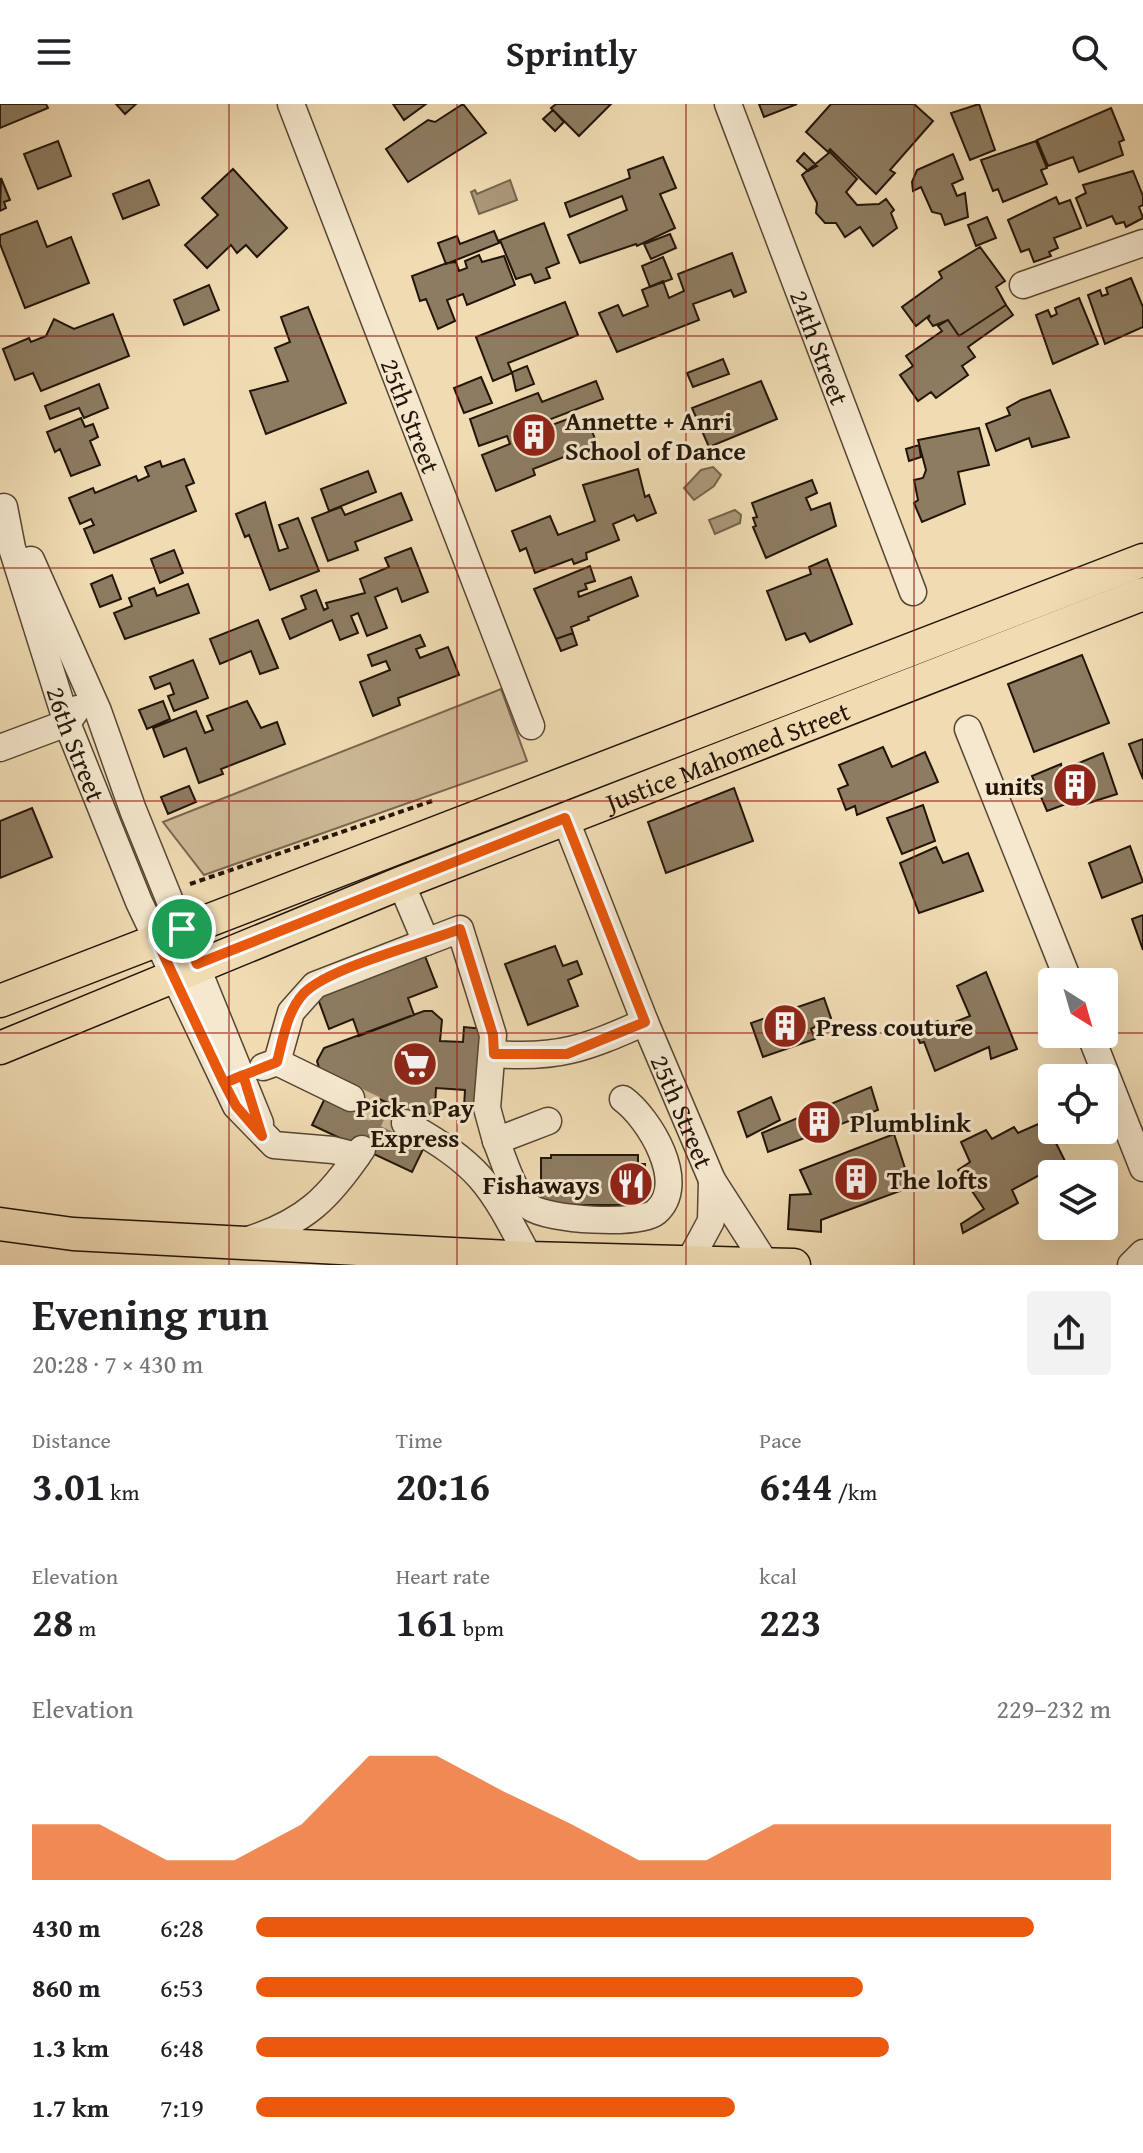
<!DOCTYPE html>
<meta charset="utf-8">
<style>
:root{--surface:#fff;--page:#f2f2f2;--text:#202124;--muted:#757577;--accent:#ea580c}
body{margin:0;font-family:"Gentium Book Plus",serif;background:var(--page);color:var(--text);height:100vh;display:flex;flex-direction:column;font-size:30px;white-space:nowrap}
*{box-sizing:border-box;margin:0}
p{font-size:26px;color:var(--muted)}
.icon{flex:none;width:44px;height:44px;fill:none;stroke:currentColor;stroke-width:2;stroke-linecap:round;stroke-linejoin:round}
.map{position:relative;height:1161px;overflow:hidden}
.details{display:flex;flex-direction:column;background:var(--surface);flex:1}
.details>*{flex:none}
.needle{width:52px;rotate:143deg}
.fabs{position:absolute;left:1038px;top:864px;display:grid;gap:16px}
.fabs a{display:grid;place-items:center;width:80px;height:80px;border-radius:8px;background:var(--surface);box-shadow:0 8px 32px #0002;font-size:40px}
.pin{position:absolute;display:grid;place-items:center;width:68px;height:68px;color:#fff;margin:-34px;border:4px solid #fff;border-radius:50%;box-shadow:0 2px 8px #0007}
.round{display:grid;place-items:center;flex:none;width:84px;height:84px;border-radius:8px;background:var(--page)}
.summary{display:flex;align-items:center;justify-content:space-between;height:136px;padding:0 32px}
h1{font-size:44px;font-weight:600;line-height:60px}
.stats{display:grid;grid-template-columns:repeat(3,1fr);gap:12px;height:136px;padding:8px 32px}
.stats div{display:grid;align-content:center}
.stats b{font-size:40px;font-weight:600}
.stats small{font-size:22px;font-weight:400}
.stats p{font-size:22px}
.chart{height:224px;padding:16px 32px}
.chart p{display:flex;justify-content:space-between}
.chart svg{width:100%;height:144px;margin-top:8px;fill:var(--accent);opacity:.7}
ul{padding:0 32px;list-style:none;font-size:26px}
li{display:grid;grid-template-columns:128px 96px 1fr;align-items:center;height:60px}
li i{height:20px;border-radius:10px;background:var(--accent)}
header{display:flex;justify-content:space-between;align-items:center;height:104px;padding:0 32px;background:var(--surface);font-size:36px;font-weight:600}
.map>svg:first-child{display:block}
.green{fill:#cdb996;stroke:#78674f;stroke-width:2}
.water{fill:#aa9879;stroke:#74644c;stroke-width:2}
.building{fill:#8d7c61;stroke:#221508;stroke-width:2}
.lines{fill:none;stroke-linecap:round;stroke-linejoin:round}
.minor-tunnel{stroke:#d1bd99;stroke-width:26;stroke-dasharray:26 13;stroke-linecap:butt}
.minor-casing{stroke:#564633;stroke-width:29}
.major-casing{stroke:#221508;stroke-width:35}
.path{stroke:#221508;stroke-width:4;stroke-dasharray:6 4;stroke-linecap:butt}
.minor{stroke:#f5e8ce;stroke-width:26}
.major{stroke:#f0dbb3;stroke-width:32}
.route-casing{stroke:#fff;stroke-width:16}
.route{stroke:#ea580c;stroke-width:10}
.grid{fill:none;stroke:#8f2418;stroke-width:2;stroke-opacity:0.55}
.labels{text-anchor:middle;dominant-baseline:central;stroke-width:6;stroke-linejoin:round;paint-order:stroke}
.street-label{font-size:26px;fill:#221508;stroke:#f5e8ce}
.poi-label{font-size:26px;font-weight:bold;fill:#221508;stroke:#f5e8ce;text-anchor:start}
</style>
<header><svg class="icon" aria-label="menu" viewBox="0 0 24 24"><path d="M4 6h16M4 12h16M4 18h16"/></svg>Sprintly<svg class="icon" aria-label="search" viewBox="0 0 24 24"><circle cx="10" cy="10" r="6"/><path d="M15 15l6 6"/></svg></header>
<div class="map">
<svg width="1143" height="1161" viewBox="0 0 1143 1161">
<rect width="100%" height="100%" fill="#f0dbb3"/>
<filter id="stains"><feTurbulence type="fractalNoise" baseFrequency=".0025" numOctaves="4"/><feColorMatrix values="0 0 0 0 .2 0 0 0 0 .09 0 0 0 0 .02 0 0 0 .5 -.17"/></filter>
<radialGradient id="worn" r=".72"><stop offset=".6" stop-color="#630" stop-opacity="0"/><stop offset="1" stop-color="#630" stop-opacity=".3"/></radialGradient>
<path class="green" d="M501 585 527 657 204 771 163 718Z"/>
<path class="water" d="M510 76 517 96 479 110 471 88 475 86 477 90Z
M713 363 721 371 714 382 694 396 684 384 701 366Z
M735 406 741 411 740 419 715 430 709 416Z"/>
<path class="building" d="M0 0H46L48 4 0 24Z
M116 0H136L125 10Z
M393 0H426L404 16Z
M463 0 486 29 408 78 386 45 428 16 435 18Z
M556 0H611L579 32 551 4Z
M759 0H797L764 13Z
M831 0H914L933 17 890 66 895 69 876 90 830 45 828 48 806 28Z
M979 0 995 46 970 56 951 9Z
M1111 4 1124 36 1119 38 1123 51 1079 68 1073 53 1048 62 1037 36Z
M553 6 564 18 555 27 543 15Z
M58 37 71 72 38 85 24 50Z
M1036 37 1047 64 1041 66 1047 80 1003 98 998 85 993 87 981 56Z
M830 48 857 75 846 88 857 101 879 100 886 95 894 106 891 109 897 124 873 142 860 123 845 133 836 119H825L816 109 817 99 802 71Z
M804 49 817 62 808 67 797 57Z
M953 50 963 75 952 80 957 92 965 89 968 113 945 121 941 110 932 108 921 83 913 87 912 78 917 66Z
M663 53 676 84 660 90 675 124 637 142 636 140 580 159 568 131 627 106 622 92 570 113 565 99 630 74 628 66Z
M233 65 287 124 257 153 246 141 237 149 231 141 207 164 185 141 218 111 202 94Z
M1133 67 1143 92V101L1139 103 1143 114 1126 123 1124 118 1116 120 1112 112 1087 122 1076 94 1086 89 1083 81Z
M1 74 10 96 4 98 6 104 0 107Z
M149 76 159 101 123 115 113 90Z
M1056 93 1059 100 1070 96 1081 124 1054 134 1058 144 1049 148 1051 152 1034 158 1029 145 1021 148 1008 116Z
M987 113 996 134 976 142 968 121Z
M37 117 47 143 71 133 89 179 25 204 0 140V131Z
M544 119 559 159 546 164 550 174 535 179 531 170 516 175 500 136Z
M494 127 499 139 446 160 438 139 457 132 460 140Z
M670 130 676 144 651 155 644 140Z
M980 143 1005 177 996 183 1006 201 959 232 948 216 933 222 928 215 930 211 916 222 902 203 942 174 939 168Z
M732 149 746 188 734 193 731 186 693 200 699 216 617 248 599 209 618 201 623 212 648 202 642 186 663 177 669 194 684 187 678 170Z
M479 151 482 158 504 152 515 181 467 201 463 190 447 196 455 217 438 225 426 195 420 197 412 172 447 159 456 158 459 167 467 164 465 157Z
M663 153 672 175 650 183 642 162Z
M1131 174 1143 203V223L1105 240 1088 191 1100 186 1102 192 1108 190 1106 184Z
M209 181 219 206 184 221 174 196Z
M1079 194 1098 240 1053 260 1036 211 1048 206 1051 213 1057 210 1055 204Z
M565 198 578 231 508 259 512 269 493 277 476 233Z
M1006 201 1013 211 968 243 975 253 962 262 968 271 936 294 931 288 918 297 900 271 913 262 906 252 942 227 938 222 948 216 959 232Z
M308 203 346 299 266 330 250 287 288 277 275 244 290 238 281 213Z
M113 210 129 252 41 287 33 269 15 276 3 245 29 234 31 238 46 232 54 215 74 225Z
M723 255 729 270 693 283 687 269Z
M527 262 534 280 516 287 512 268Z
M481 273 492 299 464 309 454 284Z
M596 277 603 295 546 317 545 313 527 319 531 329 573 313 576 322 588 317 597 340 533 365 535 371 496 387 482 351 510 340 507 332 479 342 470 315 538 289 542 298Z
M761 277 777 315 709 343 692 304Z
M99 280 108 304 84 314 79 304 50 315 45 302Z
M1050 286 1069 333 1032 343 1029 334 996 347 986 320 1010 311 1007 304 1021 296Z
M81 314 85 323 93 320 98 333 90 337 100 361 71 372 60 345 55 348 47 328Z
M979 324 989 361 958 368 965 400 922 418 914 399 918 396 914 376 923 374 926 366 918 336Z
M919 341 921 353 909 357 906 345Z
M184 355 194 379 186 382 196 407 94 449 84 425 94 421 91 415 80 420 69 394 93 384 95 389 136 372 138 377 149 372 145 363 160 357 162 363Z
M638 365 645 393 649 391 656 409 637 417 634 411 613 420 619 436 586 449 587 455 574 460 572 455 535 469 526 444 520 447 512 427 550 412 558 431 595 417 583 381Z
M368 367 376 388 329 407 321 385Z
M812 376 817 389 806 394 811 406 830 399 836 422 766 454 753 423 756 422 753 414 757 413 752 399Z
M401 389 412 416 355 438 358 446 328 457 312 414 341 403 345 411Z
M265 398 279 447 288 444 279 421 298 414 319 467 270 486 249 431 245 433 236 410Z
M411 444 428 488 402 498 397 484 375 493 387 524 367 532 358 509 351 512 358 529 340 536 332 516 290 535 282 515 306 505 301 492 316 486 324 506 328 504 326 499 365 489 360 475 389 463 385 454Z
M174 446 183 469 160 479 151 455Z
M827 455 852 520 810 538 805 529 786 536 767 487 811 470 809 463Z
M590 462 595 477 585 480 587 485 578 488 579 493 631 473 638 492 588 513 589 516 571 523 573 529 556 535 534 485Z
M112 471 121 495 100 503 91 480Z
M188 480 199 509 125 535 114 509 132 502 129 494 154 484 157 492Z
M258 516 278 564 260 570 251 547 220 560 210 535Z
M573 529 577 541 561 547 556 535Z
M420 531 425 542 416 545 420 554 448 543 459 571 398 594 400 601 373 612 360 578 390 566 386 557 372 562 368 551Z
M1082 551 1109 619 1034 648 1008 580Z
M193 556 208 594 174 607 168 592 174 590 170 579 155 585 150 573Z
M163 597 170 615 147 625 139 606Z
M247 597 261 624 277 618 285 640 221 665 223 670 199 679 186 644 164 653 153 624 196 607 205 629 213 626 207 612Z
M1143 635V675L1129 640Z
M883 643 892 663 925 648 938 678 857 711 855 702 846 706 838 685 848 681 839 661Z
M1103 649 1117 690 1076 703 1074 697 1047 707 1032 672 1061 660 1062 666Z
M189 682 196 698 168 710 161 693Z
M734 684 753 737 666 769 648 718Z
M923 701 935 737 902 750 887 714Z
M32 704 52 753 0 774V717Z
M1130 742 1143 778 1102 794 1089 759Z
M936 743 943 759 968 749 983 787 919 809 900 759Z
M1143 811V846L1132 815Z
M555 842 563 862 577 857 582 870 568 876 578 902 528 921 505 860Z
M425 852 437 883 408 894 414 911 359 932 353 915 329 925 317 892Z
M986 868 1017 945 991 955 989 943 935 967 924 938 920 939 914 925 938 917 940 924 970 912 957 882Z
M824 894 831 914 811 925 815 935 763 953 751 919Z
M424 907H432L442 916 440 937 463 938 464 923 484 925V1005L464 1003 465 986 436 984 435 1004 431 1010 417 1013 320 967 317 957 324 944Z
M871 983 878 1006 768 1048 762 1029Z
M355 984 410 1009 427 1037 412 1068 312 1021 326 992Z
M771 993 780 1016 747 1033 738 1008Z
M1045 1017 1065 1057 1012 1086 1018 1099 963 1129 961 1120 984 1105 958 1066 970 1058 961 1038 986 1026 992 1035 1014 1023 1018 1029Z
M894 1030 911 1083 821 1116V1128L788 1125 790 1091 811 1090 800 1066Z
M551 1051H638V1060H645V1101H541V1054H551Z"/>
<g class="lines">
<path class="minor-tunnel" d="M351 994 405 1019"/>
<g class="minor-casing">
<g id="minor">
<path id="s1" d="M291 0 531 622"/>
<path id="s2" d="M728 0 913 488"/>
<path d="M1023 181 1143 139"/>
<path id="s3" d="M4 403 12 444 67 619 139 798 236 1002 274 1041 333 1046 357 1052"/>
<path d="M31 456 98 607 133 706 260 1019"/>
<path d="M968 625 1069 878"/>
<path d="M0 644 67 619 77 605"/>
<path id="s4" d="M565 714 645 918 712 1076 766 1160"/>
<path d="M401 779 426 838 460 825 493 931 487 1004 496 1037 548 1017"/>
<path d="M1090 930 1143 1064"/>
<path d="M494 950C559 955 586 944 645 918"/>
<path d="M277 958 291 908 315 881 426 838"/>
<path d="M263 963 277 958 351 994"/>
<path d="M405 1019C481 1062 489 1078 529 1154"/>
<path d="M496 1037C505 1058 512 1088 530 1103 547 1116 639 1122 656 1108 689 1079 649 1014 623 995"/>
<path d="M248 1136C305 1118 329 1094 362 1045"/>
<path d="M689 1158 711 1117 712 1076"/>
<path d="M1131 1161 1143 1149"/>
</g>
</g>
<g class="major-casing">
<g id="major">
<path d="M0 897 1143 456"/>
<path id="s5" d="M0 944 401 779 1143 490"/>
<path d="M0 1120 73 1130 529 1154 794 1161"/>
</g>
</g>
<path class="path" d="M190 780 432 697"/>
<use href="#minor" class="minor"/>
<use href="#major" class="major"/>
</g>
<g class="lines">
<g class="route-casing">
<path id="route" d="M182 825 156 835 224 979 243 971 262 1032 236 1002 224 979 277 958C283 935 287 907 304 889 330 863 422 840 460 825L493 931 494 950H567L645 918 565 714 197 860 182 825"/>
</g>
<use href="#route" class="route"/>
</g>
<path class="grid" d="M229 0V1161M457 0V1161M686 0V1161M914 0V1161M0 232H1143M0 464H1143M0 697H1143M0 929H1052M1104 929H1143"/>
<defs>
<g id="building-disc" transform="scale(2.3)"><circle r="9.5" fill="#8f2418" stroke="#f5e8ce"/><path d="M-4-6H4V6H1V3H-1V6H-4ZM-2.5-4.3h1.7v1.8h-1.7ZM.8-4.3h1.7v1.8H.8ZM-2.5-1h1.7V.8h-1.7ZM.8-1h1.7V.8H.8Z" fill="#fff"/></g>
<g id="supermarket-disc" transform="scale(2.3)"><circle r="9.5" fill="#8f2418" stroke="#f5e8ce"/><path d="M-6-5.5h2.5l.6 2H6L4.5 2H-2.5L-4.4-4H-6ZM-1.5 3.2a1.3 1.3 0 1 0 .1 0ZM3 3.2a1.3 1.3 0 1 0 .1 0Z" fill="#fff"/></g>
<g id="restaurant-disc" transform="scale(2.3)"><circle r="9.5" fill="#8f2418" stroke="#f5e8ce"/><path d="M-5-6h1v4h1v-4h1v4h1v-4h1v5L-1.5 .5V6h-2V.5L-5-1ZM5-6V6H3V1.5H1.5Q1.5-4 5-6Z" fill="#fff"/></g>
</defs>
<g fill-rule="evenodd">
<use href="#building-disc" x="534" y="331"/>
<use href="#building-disc" x="1075" y="681"/>
<use href="#building-disc" x="785" y="922"/>
<use href="#supermarket-disc" x="415" y="960"/>
<use href="#building-disc" x="819" y="1018"/>
<use href="#building-disc" x="856" y="1075"/>
<use href="#restaurant-disc" x="631" y="1080"/>
</g>
<g class="labels">
<g class="street-label">
<text stroke="none"><textPath href="#s2" startOffset="260">24th Street</textPath></text>
<text stroke="none"><textPath href="#s1" startOffset="334">25th Street</textPath></text>
<text stroke="none"><textPath href="#s3" startOffset="248">26th Street</textPath></text>
<text stroke="none"><textPath href="#s5" startOffset="784">Justice Mahomed Street</textPath></text>
<text stroke="none"><textPath href="#s4" startOffset="316">25th Street</textPath></text>
</g>
<g class="poi-label">
<text x="565" y="316">Annette + Anri<tspan x="565" dy="30">School of Dance</tspan></text>
<text x="1044" y="681" text-anchor="end">units</text>
<text x="816" y="922">Press couture</text>
<text x="415" y="1003" text-anchor="middle">Pick n Pay<tspan x="415" dy="30">Express</tspan></text>
<text x="850" y="1018">Plumblink</text>
<text x="887" y="1075">The lofts</text>
<text x="600" y="1080" text-anchor="end">Fishaways</text>
</g>
</g>
<rect width="100%" height="100%" filter="url(#stains)"/>
<rect width="100%" height="100%" fill="url(#worn)"/>
</svg>
<div class="fabs">
<a><svg class="needle" viewBox="-14 -14 28 28"><path d="M0-13l5 13h-10z" fill="#e53935"/><path d="M0 13l5-13h-10z" fill="#757577"/></svg></a>
<a><svg class="icon" aria-label="locate" viewBox="0 0 24 24"><circle cx="12" cy="12" r="6"/><path d="M12 2v4M12 18v4M2 12h4M18 12h4"/></svg></a>
<a><svg class="icon" aria-label="layers" viewBox="0 0 24 24"><path d="M12 4l9 5-9 5-9-5zM3 14l9 5 9-5"/></svg></a>
</div>
<div class="pin" style="left:182px;top:825px;background:#1e9e55"><svg class="icon" aria-label="arrive" viewBox="0 0 24 24"><path d="M6 21V4h12l-3 4 3 4H6"/></svg></div>
</div>
<section class="details">
<div class="summary"><div><h1>Evening run</h1><p>20:28 · 7 × 430 m</p></div><a class="round"><svg class="icon" aria-label="share" viewBox="0 0 24 24"><path d="M12 15V3M7 8l5-5 5 5M5 13v7h14v-7"/></svg></a></div>
<div class="stats">
<div><p>Distance</p><b>3.01<small> km</small></b></div>
<div><p>Time</p><b>20:16</b></div>
<div><p>Pace</p><b>6:44<small> /km</small></b></div>
</div>
<div class="stats">
<div><p>Elevation</p><b>28<small> m</small></b></div>
<div><p>Heart rate</p><b>161<small> bpm</small></b></div>
<div><p>kcal</p><b>223</b></div>
</div>
<div class="chart"><p><span>Elevation</span>229–232 m</p>
<svg viewBox="0 0 160 44" preserveAspectRatio="none"><path d="M0 44V27L10 27L20 38L30 38L40 27L50 6L60 6L70 17L80 27L90 38L100 38L110 27L120 27L130 27L140 27L150 27L160 27V44z"/></svg>
</div>
<ul>
<li><b>430 m</b>6:28<i style="width:91%"></i></li>
<li><b>860 m</b>6:53<i style="width:71%"></i></li>
<li><b>1.3 km</b>6:48<i style="width:74%"></i></li>
<li><b>1.7 km</b>7:19<i style="width:56%"></i></li>
</ul>
</section>
